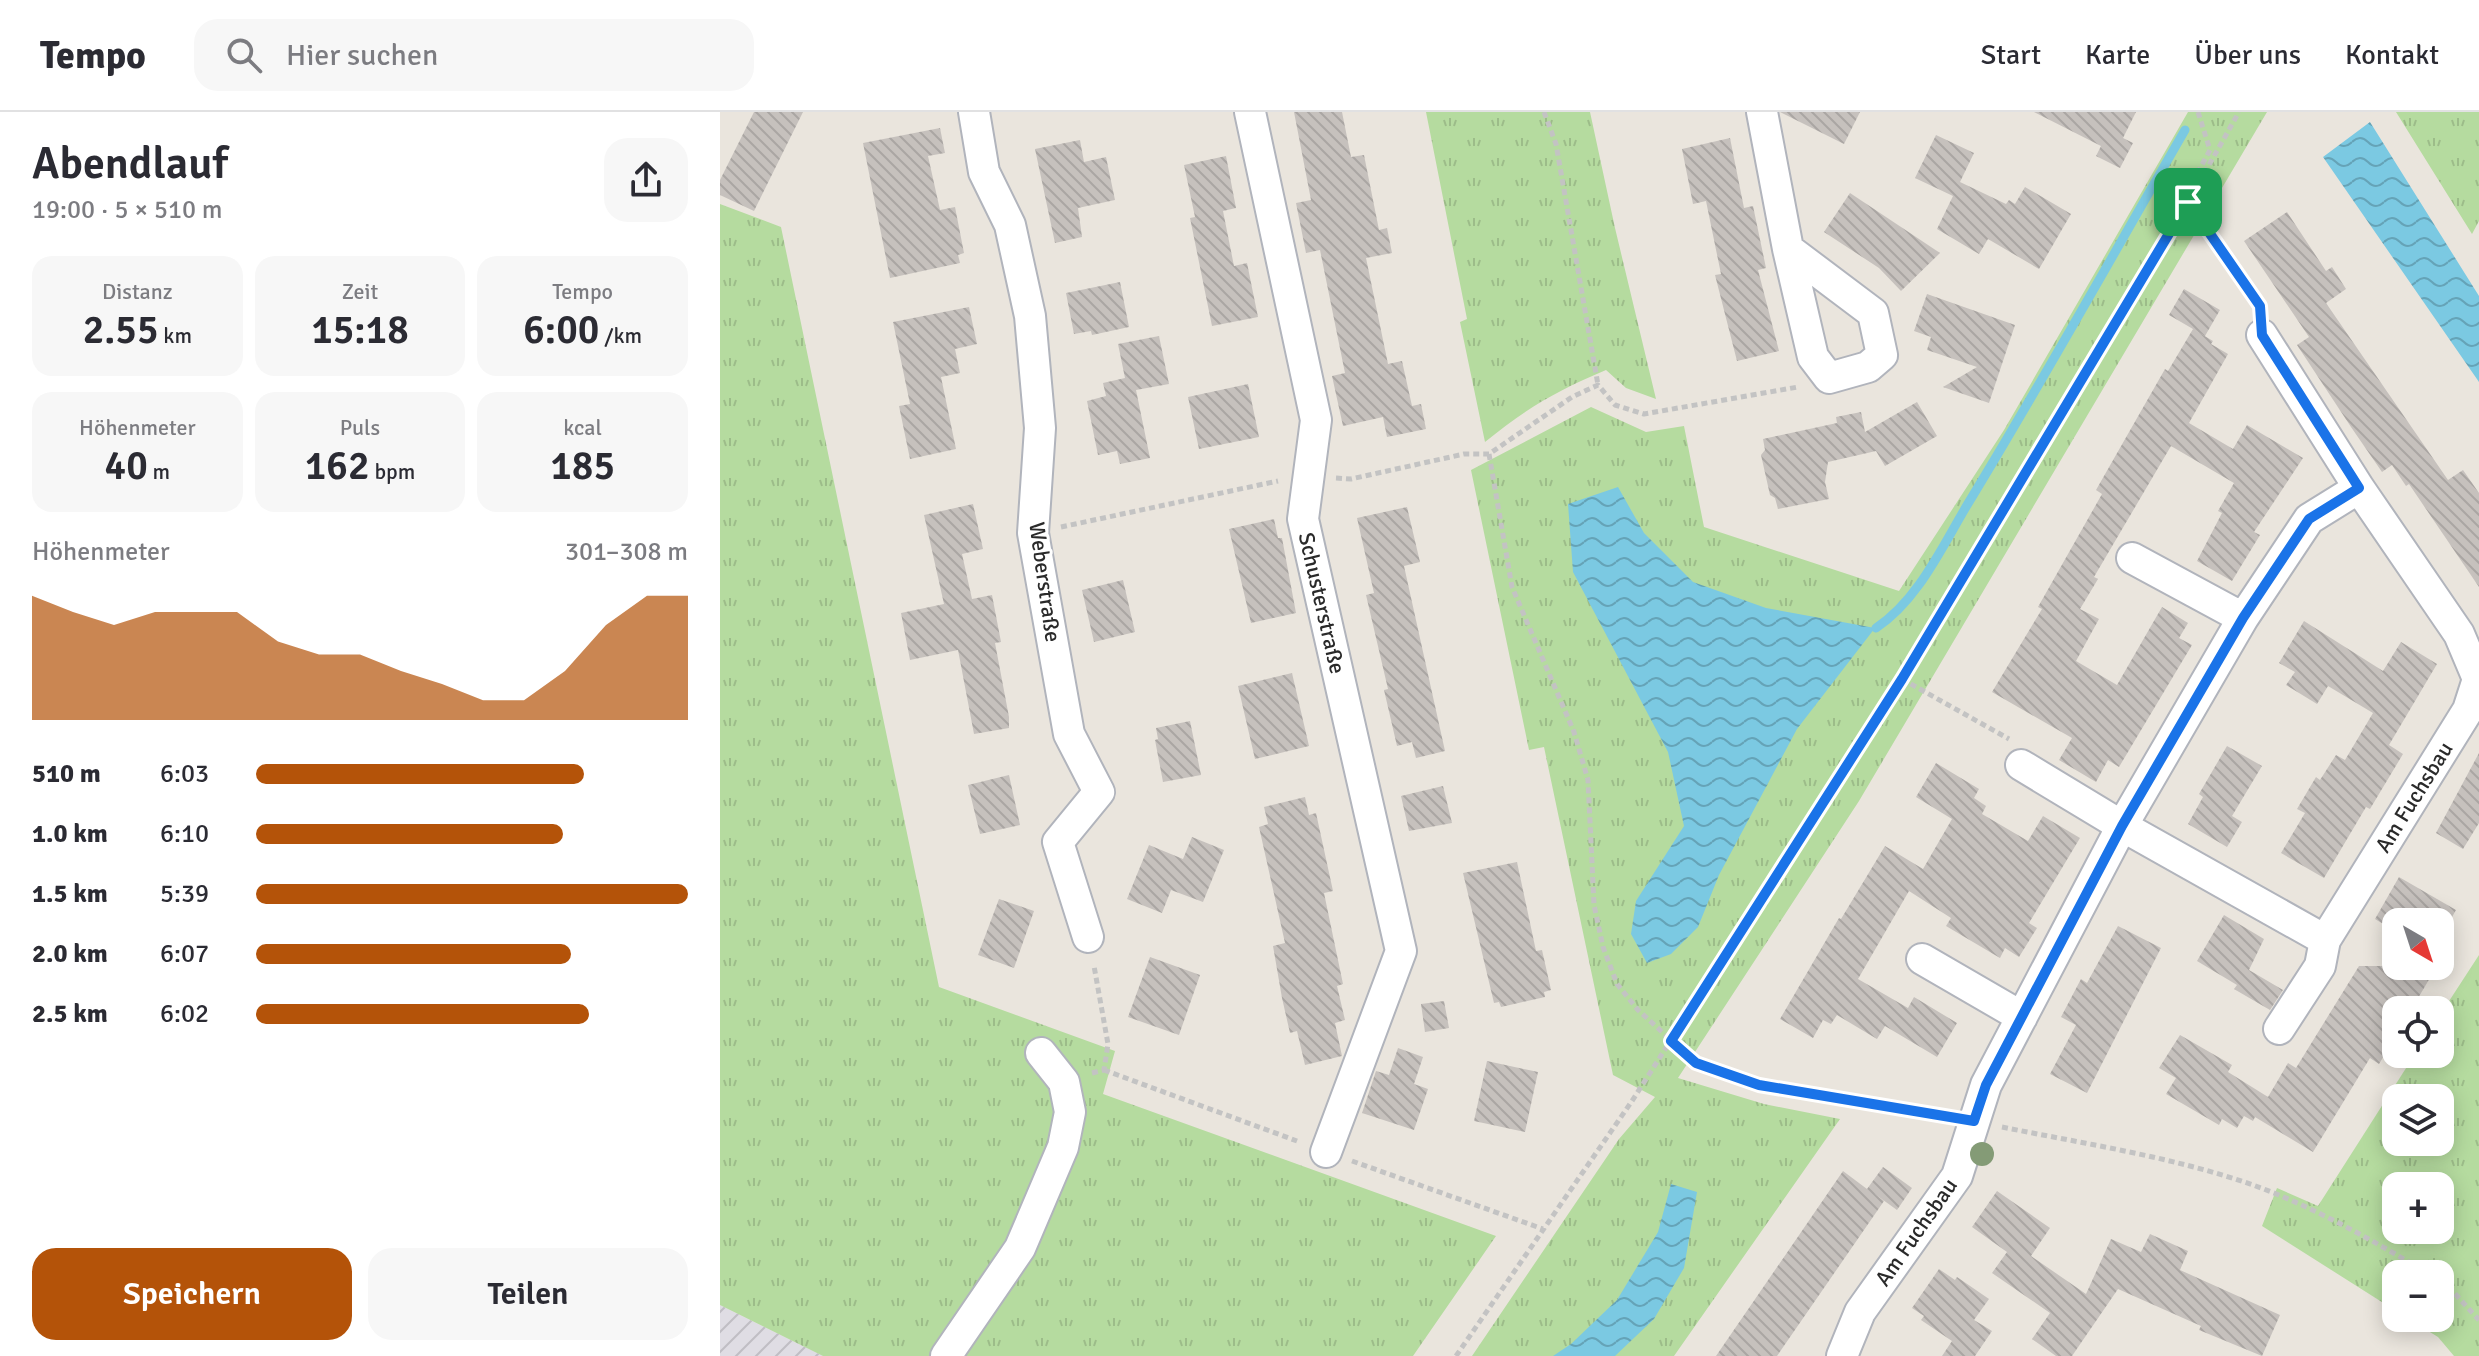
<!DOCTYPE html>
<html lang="de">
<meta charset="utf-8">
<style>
:root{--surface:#fff;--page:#f7f7f7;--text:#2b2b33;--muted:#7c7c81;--line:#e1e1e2;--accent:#b45309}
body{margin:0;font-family:Signika,sans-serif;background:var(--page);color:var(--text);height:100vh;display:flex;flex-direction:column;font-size:30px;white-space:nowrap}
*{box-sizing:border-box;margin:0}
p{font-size:26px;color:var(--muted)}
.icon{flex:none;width:44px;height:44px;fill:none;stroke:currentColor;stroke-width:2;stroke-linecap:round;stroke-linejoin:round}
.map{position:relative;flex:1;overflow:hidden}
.panel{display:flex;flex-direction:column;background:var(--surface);width:720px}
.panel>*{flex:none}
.needle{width:52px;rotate:141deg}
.buttons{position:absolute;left:1662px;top:796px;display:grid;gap:16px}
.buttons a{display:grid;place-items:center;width:72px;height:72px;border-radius:16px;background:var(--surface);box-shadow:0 4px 20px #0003;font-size:40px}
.pin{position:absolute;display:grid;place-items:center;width:68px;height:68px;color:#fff;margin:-34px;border-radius:16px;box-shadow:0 4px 12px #0006}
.round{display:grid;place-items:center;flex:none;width:84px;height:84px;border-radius:24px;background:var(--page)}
.headline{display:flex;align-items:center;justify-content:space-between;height:136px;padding:0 32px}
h1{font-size:44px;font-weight:600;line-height:60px}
.metrics{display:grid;grid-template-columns:repeat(3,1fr);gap:12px;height:136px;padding:8px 32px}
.metrics div{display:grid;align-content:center;border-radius:20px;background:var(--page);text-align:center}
.metrics b{font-size:40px;font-weight:600}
.metrics small{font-size:22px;font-weight:400}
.metrics p{font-size:22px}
.chart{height:224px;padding:16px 32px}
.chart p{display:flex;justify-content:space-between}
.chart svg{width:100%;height:144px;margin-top:8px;fill:var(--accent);opacity:.7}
.button{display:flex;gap:16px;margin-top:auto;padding:16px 32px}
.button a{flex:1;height:92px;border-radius:24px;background:var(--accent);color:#fff;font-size:32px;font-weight:600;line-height:92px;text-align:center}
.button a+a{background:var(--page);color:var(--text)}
ul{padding:0 32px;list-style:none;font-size:26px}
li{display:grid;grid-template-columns:128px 96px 1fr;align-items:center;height:60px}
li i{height:20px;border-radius:10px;background:var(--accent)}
header{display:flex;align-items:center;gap:48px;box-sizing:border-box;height:112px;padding:0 40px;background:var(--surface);border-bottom:2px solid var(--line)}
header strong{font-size:38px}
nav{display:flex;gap:44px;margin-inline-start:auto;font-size:28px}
.search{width:560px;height:72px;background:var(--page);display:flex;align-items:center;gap:20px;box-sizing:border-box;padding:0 28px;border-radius:24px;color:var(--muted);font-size:30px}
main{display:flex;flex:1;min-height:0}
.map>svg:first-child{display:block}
.industrial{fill:url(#industrial-furrows)}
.grass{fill:url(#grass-tufts);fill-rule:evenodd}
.water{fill:url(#water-waves)}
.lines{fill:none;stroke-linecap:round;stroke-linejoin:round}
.stream{stroke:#7bc9e2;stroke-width:9}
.building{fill:url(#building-back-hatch)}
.minor-casing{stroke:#b1b4bc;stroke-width:34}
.path{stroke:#c3c3c3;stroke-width:5;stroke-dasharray:6 4;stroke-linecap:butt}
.minor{stroke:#fff;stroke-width:30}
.tree{fill:#849b76}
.route-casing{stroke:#fff;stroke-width:16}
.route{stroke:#1a73e8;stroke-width:10}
.labels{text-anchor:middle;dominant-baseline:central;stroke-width:6;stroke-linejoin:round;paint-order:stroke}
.street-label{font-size:22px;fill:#2a2a2a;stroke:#fff}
</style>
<header>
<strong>Tempo</strong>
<div class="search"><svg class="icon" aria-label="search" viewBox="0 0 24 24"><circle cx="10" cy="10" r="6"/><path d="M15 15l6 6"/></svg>Hier suchen</div>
<nav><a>Start</a><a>Karte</a><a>Über uns</a><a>Kontakt</a></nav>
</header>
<main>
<section class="panel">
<div class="headline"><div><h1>Abendlauf</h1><p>19:00 · 5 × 510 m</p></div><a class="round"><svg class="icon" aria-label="share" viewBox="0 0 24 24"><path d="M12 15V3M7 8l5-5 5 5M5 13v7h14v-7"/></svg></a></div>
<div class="metrics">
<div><p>Distanz</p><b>2.55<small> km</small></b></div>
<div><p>Zeit</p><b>15:18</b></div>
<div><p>Tempo</p><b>6:00<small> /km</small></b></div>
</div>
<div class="metrics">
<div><p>Höhenmeter</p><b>40<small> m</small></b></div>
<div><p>Puls</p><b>162<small> bpm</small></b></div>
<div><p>kcal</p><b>185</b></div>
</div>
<div class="chart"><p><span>Höhenmeter</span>301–308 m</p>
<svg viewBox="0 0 160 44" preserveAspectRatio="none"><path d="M0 44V6L10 11L20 15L30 11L40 11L50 11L60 20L70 24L80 24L90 29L100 33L110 38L120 38L130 29L140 15L150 6L160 6V44z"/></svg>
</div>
<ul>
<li><b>510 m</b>6:03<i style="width:76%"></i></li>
<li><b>1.0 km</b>6:10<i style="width:71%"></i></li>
<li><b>1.5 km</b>5:39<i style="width:100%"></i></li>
<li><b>2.0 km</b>6:07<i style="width:73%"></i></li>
<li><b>2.5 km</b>6:02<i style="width:77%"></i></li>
</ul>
<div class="button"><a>Speichern</a><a>Teilen</a></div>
</section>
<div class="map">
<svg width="1759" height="1244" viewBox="0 0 1759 1244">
<defs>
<pattern id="industrial-furrows" width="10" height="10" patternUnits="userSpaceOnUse" patternTransform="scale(2)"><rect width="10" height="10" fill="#dfdde4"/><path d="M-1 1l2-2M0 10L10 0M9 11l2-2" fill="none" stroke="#c0bec4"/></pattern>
<pattern id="grass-tufts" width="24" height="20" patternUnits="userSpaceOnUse" patternTransform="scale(2)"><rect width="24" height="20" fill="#b5db9f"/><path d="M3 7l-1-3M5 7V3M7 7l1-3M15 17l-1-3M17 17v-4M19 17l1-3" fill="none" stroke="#9cbc89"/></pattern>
<pattern id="water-waves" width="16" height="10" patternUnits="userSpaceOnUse" patternTransform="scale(2)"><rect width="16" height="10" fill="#7bc9e2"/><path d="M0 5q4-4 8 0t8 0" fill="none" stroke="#65a3b7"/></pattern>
<pattern id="building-back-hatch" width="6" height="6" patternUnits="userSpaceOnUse" patternTransform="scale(2)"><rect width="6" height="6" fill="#c6c1bd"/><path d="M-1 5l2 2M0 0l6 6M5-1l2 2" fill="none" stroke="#aaa6a3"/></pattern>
</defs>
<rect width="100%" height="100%" fill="#eae5dd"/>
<path class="industrial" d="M0 1193 103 1244H0Z"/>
<path class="grass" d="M706 0H870L895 116 936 287 906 276 886 258C836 279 807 296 765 330L740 210 747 207Z
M1468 0H1547L1139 689 958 966 1044 992 1120 1007 954 1244H752L899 1027 935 985 893 963 824 635 809 638 751 358 871 295 926 320 964 314 984 415 1179 479 1284 318Z
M1676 0H1759V109L1752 122Z
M0 92 61 115 219 875 395 939 383 982 776 1124 693 1244H103L0 1193Z
M1759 843V1244H1734L1718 1225 1687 1206H1720V1162H1676V1199L1542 1114 1557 1076 1598 1094 1695 942H1720V903ZM1676 986H1720V1030H1676ZM1720 1074V1118H1676V1074Z"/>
<path class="water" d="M1650 10 1759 184V270L1603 45Z
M898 375 924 421 973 470 1046 496 1155 516 1077 617 999 763 978 815 951 842 927 851 911 822 916 789 964 714 948 640 853 460 848 392Z
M951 1072 977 1080 964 1156 934 1207 895 1244H833L851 1232 897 1188 938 1120Z"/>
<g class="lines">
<path class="stream" d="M1156 516C1200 487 1224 430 1252 385 1325 265 1394 141 1465 18"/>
</g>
<path class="building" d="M34 0H83L34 99 0 83V68Z
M574 0H622L631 45 644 43 659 118 667 116 672 141 646 146 668 252 682 249 692 294 701 292 706 317 667 325 663 305 623 314 612 264 625 261 600 138 586 141 576 91 591 88Z
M1060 0H1140L1124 32Z
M1314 0H1416L1403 26 1413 31 1400 56 1376 44 1381 34Z
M220 16 225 41 208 44 220 98 235 95 244 141 238 143 240 151 170 166 143 31Z
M1216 23 1254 41 1240 70 1286 92 1289 88 1295 92 1305 75 1351 102 1319 157 1268 127 1259 142 1217 117 1233 84 1195 66Z
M1010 26 1024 96 1033 94 1046 156 1038 158 1059 239 1017 249 995 163 1001 162 986 89 973 92 962 37Z
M360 28 364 50 386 45 395 88 358 96 362 125 335 131 315 37Z
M506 44 516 96 503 99 514 154 527 151 538 205 492 214 470 106 475 105 464 53Z
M1130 81 1220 141 1181 179 1159 156 1104 120Z
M1567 100 1606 159 1612 155 1626 177 1606 191 1728 368 1743 358 1759 381V475L1689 372 1686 374 1672 353 1662 360 1631 315 1577 233 1589 225 1524 129Z
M400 170 409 215 372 223 371 219 354 222 346 181Z
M1464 177 1500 198 1485 224 1449 203Z
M1207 182 1295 213 1269 291 1223 275 1257 255 1207 238 1211 225 1194 219Z
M249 195 257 232 235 237 240 261 221 265 236 337 190 347 179 294 190 292 173 210Z
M1473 217 1493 229 1491 232 1508 242 1469 311 1513 337 1527 313 1583 346 1534 420 1540 423 1512 469 1477 449 1502 401 1498 399 1514 371 1451 334 1374 465 1378 467 1360 497 1379 507 1356 549 1397 573 1442 495 1468 511 1459 526 1472 533 1399 655 1388 648 1376 670 1339 648 1352 626 1272 580 1322 497 1318 495 1382 382 1376 378 1445 257 1448 259Z
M439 224 449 272 416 278 430 346 400 352 397 339 378 343 367 289 386 284 383 271 405 266 398 232Z
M528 272 539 325 479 337 468 285Z
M1197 290 1217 324 1165 354 1156 339 1108 350 1105 370 1109 387 1058 397 1055 386 1050 383 1041 343 1045 338 1043 327 1117 311 1116 305 1141 300 1145 320Z
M253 392 263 437 242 442 252 487 272 483 281 530 275 531 289 605V616L254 622 238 538 190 548 181 501 224 492 204 403Z
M687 395 700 450 684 454 725 639 696 646 692 630 677 634 664 578 668 577 646 483 654 481 637 406Z
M554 407 558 426H562L576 501 531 511 509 417Z
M403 468 415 520 374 530 362 478Z
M1584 509 1663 559 1681 530 1717 552 1669 633 1683 642 1650 697 1646 695 1604 766 1561 741 1585 701 1577 697 1596 665 1600 668 1616 643 1625 648 1653 601 1608 574 1597 592 1566 573 1575 560 1559 551Z
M572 561 589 634 535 647 518 574Z
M470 609 481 663 443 670 435 628 438 627 436 616Z
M1507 634 1542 654 1512 704 1522 710 1507 735 1468 712 1483 685 1479 682Z
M1759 641V711L1743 737 1716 721Z
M1216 651 1259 677 1254 686 1266 694 1262 702 1308 729 1323 704 1360 726 1309 811 1317 816 1299 845 1285 836 1280 846 1226 814 1231 806 1189 779 1138 867 1188 896 1194 885 1237 911 1217 945 1165 914 1157 927 1117 903 1111 912 1103 908 1093 926 1060 907 1119 806 1121 807 1165 734 1203 757 1232 707 1196 685Z
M289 663 300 713 260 722 248 673Z
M723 674 732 711 689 719 681 684Z
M585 685 589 703 596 701 613 779 604 781 623 872 617 874 625 908 615 911 622 944 585 953 577 919 570 921 562 886 553 834 565 831 539 715 548 712 544 695Z
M472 725 504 738 483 790 451 778 442 801 407 787 429 733 463 747Z
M797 750 816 839 822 838 831 878 824 880 825 885 781 895 779 890 774 891 743 761Z
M1679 765 1736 798 1720 826V810H1676V820L1655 807Z
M279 787 314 799 294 856 258 843Z
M1504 803 1544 827 1529 858 1563 878 1550 898 1514 877 1517 873 1477 849Z
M1398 814 1441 836 1367 981 1330 962 1356 913 1341 905 1361 867 1367 871Z
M430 845 480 863 459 923 408 905Z
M1639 854H1717L1691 898H1676V924L1659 952 1650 946 1593 1040 1535 1005 1533 1009 1524 1004 1517 1016 1502 1007 1499 1013 1446 982 1456 966 1439 956 1460 923 1512 953 1508 960 1548 985 1568 951 1576 956Z
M724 889 729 916 705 920 701 892Z
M678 936 703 945 694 972 708 977 694 1018 642 1001 656 959 669 963Z
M767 949 818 960 805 1020 754 1009Z
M1163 1055 1192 1076 1177 1098 1152 1080 1164 1089 1057 1244H996L1123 1059 1147 1077Z
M1277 1079 1330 1116 1311 1144 1366 1182 1391 1127 1421 1140 1430 1122 1468 1139 1460 1158 1560 1203 1542 1244 1479 1218 1481 1214 1398 1177 1352 1244H1336L1312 1227 1330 1201 1272 1161 1287 1140 1252 1115Z
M1219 1157 1235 1168 1237 1165 1269 1187 1254 1208 1272 1219 1255 1244H1222L1232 1229 1201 1208 1204 1204 1192 1196Z"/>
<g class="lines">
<g class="minor-casing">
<path id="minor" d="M254 0 264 60 290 113 310 204 320 316 313 421 349 622 379 680 338 730 368 825
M530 0 596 308 583 407 681 839 606 1040
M1042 0 1068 137 1093 245 1109 266 1148 255 1162 243 1153 201 1068 137
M1412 446 1523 506
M1301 653 1402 714 1605 828 1748 598 1758 567 1739 522 1639 376 1542 223
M1202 847 1302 905
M1559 917 1600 854 1605 828
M226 1244 300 1136 343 1035 350 1000 344 970 321 941
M1122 1244 1140 1200 1237 1064 1266 973 1402 714 1523 506 1589 407 1639 376"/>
</g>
<path class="path" d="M824 0 836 32 878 273
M1478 0 1490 38 1466 82 1468 90 1539 193
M769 342 792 475 854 620 868 668 874 793 883 835 897 872 918 898 976 951 1039 973 1225 1004
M616 366 631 367 744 342H769L852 285 878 273 895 293 924 302 1078 275
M341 415 558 369
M1182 567 1289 627
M384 958 577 1029
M372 961 384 958 388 932 374 854
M1282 1015C1366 1032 1453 1045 1533 1073 1594 1095 1654 1129 1709 1162
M632 1049 823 1117
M1720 1169 1727 1173 1759 1208
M736 1244 912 989 1182 567 1468 90 1519 0"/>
<use href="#minor" class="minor"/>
</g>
<circle class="tree" cx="1262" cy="1042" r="12"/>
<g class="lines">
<g class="route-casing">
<path id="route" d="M1468 90 1540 194 1542 223 1639 376 1589 407 1523 506 1402 714 1266 973 1254 1009 1039 973 976 951 951 929 1182 567Z"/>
</g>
<use href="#route" class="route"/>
</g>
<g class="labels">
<g class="street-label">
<text transform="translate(325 470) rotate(82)">Weberstraße</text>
<text transform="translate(602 491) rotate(77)">Schusterstraße</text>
<text transform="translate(1694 685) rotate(-58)">Am Fuchsbau</text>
<text transform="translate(1196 1120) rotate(-55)">Am Fuchsbau</text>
</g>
</g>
</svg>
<div class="buttons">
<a><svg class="needle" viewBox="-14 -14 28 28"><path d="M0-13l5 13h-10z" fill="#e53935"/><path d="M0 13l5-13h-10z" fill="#7c7c81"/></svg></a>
<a><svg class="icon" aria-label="locate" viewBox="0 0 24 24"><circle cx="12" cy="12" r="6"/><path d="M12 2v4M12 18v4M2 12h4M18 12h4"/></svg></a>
<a><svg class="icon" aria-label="layers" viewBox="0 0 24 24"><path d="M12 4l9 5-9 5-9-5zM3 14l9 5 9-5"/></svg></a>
<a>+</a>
<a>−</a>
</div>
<div class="pin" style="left:1468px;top:90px;background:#1e9e55"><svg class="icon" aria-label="arrive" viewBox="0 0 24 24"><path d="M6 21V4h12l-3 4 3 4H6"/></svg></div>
</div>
</main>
